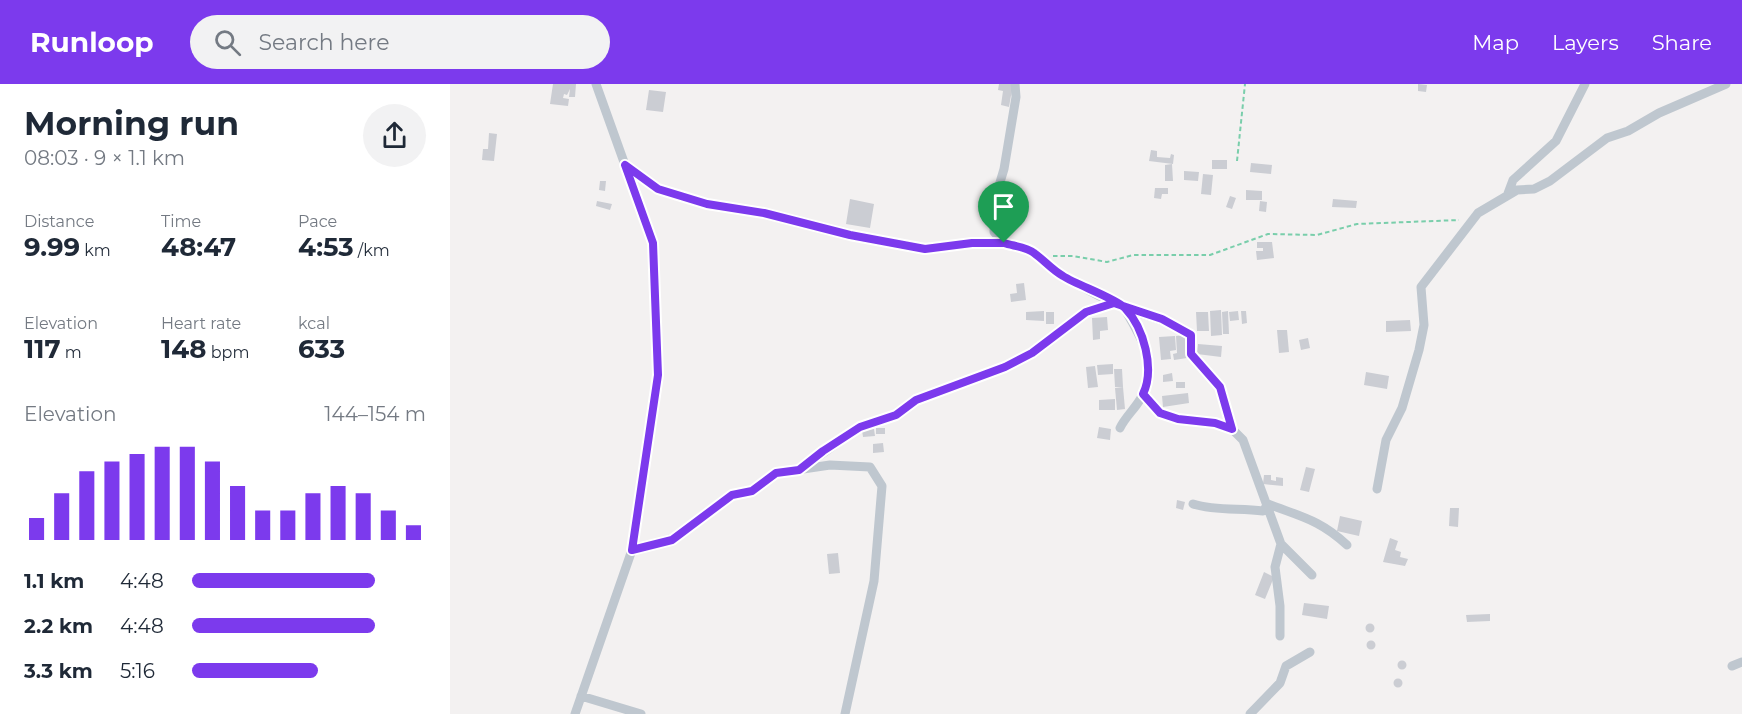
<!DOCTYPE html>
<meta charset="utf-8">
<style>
:root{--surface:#fff;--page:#f2f2f3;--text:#1f2937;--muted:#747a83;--accent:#7c3aed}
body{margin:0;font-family:Montserrat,sans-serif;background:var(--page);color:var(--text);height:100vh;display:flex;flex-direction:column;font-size:22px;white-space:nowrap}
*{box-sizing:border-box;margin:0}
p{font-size:20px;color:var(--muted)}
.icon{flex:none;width:33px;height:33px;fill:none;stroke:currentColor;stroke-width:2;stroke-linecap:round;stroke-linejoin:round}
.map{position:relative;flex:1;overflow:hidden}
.details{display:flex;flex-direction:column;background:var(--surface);width:450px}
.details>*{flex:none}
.pin{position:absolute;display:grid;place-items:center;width:51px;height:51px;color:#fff;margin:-62px -26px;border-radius:50% 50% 50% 0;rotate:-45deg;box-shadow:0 0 6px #0007}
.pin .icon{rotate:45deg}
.round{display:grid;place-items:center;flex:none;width:63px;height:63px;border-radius:32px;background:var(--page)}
.overview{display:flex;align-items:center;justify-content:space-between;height:102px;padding:0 24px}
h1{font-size:33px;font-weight:700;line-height:45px}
.metrics{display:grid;grid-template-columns:repeat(3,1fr);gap:9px;height:102px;padding:6px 24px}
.metrics div{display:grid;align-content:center}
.metrics b{font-size:26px;font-weight:700}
.metrics small{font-size:16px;font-weight:400}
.metrics p{font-size:16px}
.chart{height:168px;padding:12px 24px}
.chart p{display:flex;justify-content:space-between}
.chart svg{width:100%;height:108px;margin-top:6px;stroke:var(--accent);stroke-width:6}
ul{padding:0 24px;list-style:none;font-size:20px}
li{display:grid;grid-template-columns:96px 72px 1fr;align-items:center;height:45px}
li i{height:15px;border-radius:8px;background:var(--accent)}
header{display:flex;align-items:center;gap:36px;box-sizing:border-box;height:84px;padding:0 30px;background:var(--accent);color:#fff}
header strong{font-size:28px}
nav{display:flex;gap:33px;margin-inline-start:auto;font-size:21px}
.search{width:420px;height:54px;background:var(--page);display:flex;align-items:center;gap:15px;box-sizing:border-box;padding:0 21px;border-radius:33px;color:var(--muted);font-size:22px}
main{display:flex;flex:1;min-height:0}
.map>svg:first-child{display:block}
.building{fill:#cbcdd3}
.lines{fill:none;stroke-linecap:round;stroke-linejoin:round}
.path{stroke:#79ceab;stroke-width:2;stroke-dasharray:4.5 3;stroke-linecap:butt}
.street{stroke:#bfc7cf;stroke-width:9}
.route-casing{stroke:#fff;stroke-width:12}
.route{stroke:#7c3aed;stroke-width:8}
</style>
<header>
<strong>Runloop</strong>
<div class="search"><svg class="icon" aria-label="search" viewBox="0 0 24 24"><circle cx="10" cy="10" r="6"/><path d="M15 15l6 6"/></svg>Search here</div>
<nav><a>Map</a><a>Layers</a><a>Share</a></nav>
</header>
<main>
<section class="details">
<div class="overview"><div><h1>Morning run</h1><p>08:03 · 9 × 1.1 km</p></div><a class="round"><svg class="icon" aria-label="share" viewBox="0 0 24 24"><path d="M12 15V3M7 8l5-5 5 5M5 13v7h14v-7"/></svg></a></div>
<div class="metrics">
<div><p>Distance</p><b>9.99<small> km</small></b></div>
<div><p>Time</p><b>48:47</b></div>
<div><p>Pace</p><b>4:53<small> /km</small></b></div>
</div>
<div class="metrics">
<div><p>Elevation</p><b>117<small> m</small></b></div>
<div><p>Heart rate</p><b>148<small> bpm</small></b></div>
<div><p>kcal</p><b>633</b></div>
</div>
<div class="chart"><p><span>Elevation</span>144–154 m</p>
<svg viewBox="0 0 160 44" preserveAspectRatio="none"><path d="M5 44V35M15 44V25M25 44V16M35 44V12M45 44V9M55 44V6M65 44V6M75 44V12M85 44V22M95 44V32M105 44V32M115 44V25M125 44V22M135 44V25M145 44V32M155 44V38"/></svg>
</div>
<ul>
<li><b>1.1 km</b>4:48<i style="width:78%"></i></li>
<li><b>2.2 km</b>4:48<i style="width:78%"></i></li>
<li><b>3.3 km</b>5:16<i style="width:54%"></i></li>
</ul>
</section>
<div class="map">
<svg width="1292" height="630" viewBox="0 0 1292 630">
<rect width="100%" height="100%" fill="#f3f1f1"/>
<path class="building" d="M103 0H126L125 13H119L120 5 117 11 114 10 113 14 119 15 118 22 100 20Z
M549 0H563L559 23 551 21 553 7 548 6Z
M968 0 977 1 976 8 968 7Z
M199 6 216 8 213 28 196 26Z
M39 49 47 50 44 77 32 76 33 65H38Z
M701 66 707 67V73L720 74 721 70 724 71 723 80 699 77Z
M762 76H777V85H762Z
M801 79 822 81 821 90 800 88Z
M722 80 723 97H715V81Z
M734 87 749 88 748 97 734 96Z
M753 90 763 91 761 111 751 110Z
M150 97H156L155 107 149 106Z
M705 104H718V110H712L711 115 704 114Z
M796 106 812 107V116H796Z
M780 112 786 114 782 125 776 123Z
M400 115 424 120 420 144 396 140Z
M883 115 907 117 906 124 882 123Z
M147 117 162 120 160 126 146 122Z
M810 117 817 118 816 128 809 127Z
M807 158H822L824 174 807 176 806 167H813V164H807Z
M574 199 576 216 561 218 560 210 567 209 566 200Z
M771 226 772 251 761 252 760 227Z
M594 227V237L576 236V228Z
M778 227 779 250H773L772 228Z
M788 227 789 236 780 237 779 228Z
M791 227H796L797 239 792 240Z
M596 228H604V240H596Z
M746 228H758L759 247H747Z
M657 233 658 246 650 247V255L643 256 642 234Z
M960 236 961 247 936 248V237Z
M827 246H837L839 268 829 269Z
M735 251 737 274 724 276 723 270 727 269 726 252Z
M725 252 726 266 720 267 721 275 711 276 709 253Z
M858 254 860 264 851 266 849 256Z
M748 260 772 262 771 273 747 270Z
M663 280V290L648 291 647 281Z
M645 282 648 303 638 304 636 283Z
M664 285H672L673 303H665Z
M916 288 939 292 937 305 914 301Z
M722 289 723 297 713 298V291Z
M726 298H735V304H726Z
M673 303 675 325 667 326 665 304Z
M738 309 739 319 713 323 712 312Z
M665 315V326H649V316Z
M649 343 661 345 660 356 647 354Z
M426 344H435V350H426Z
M424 345 425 352 413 353 412 346Z
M433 359 434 368 423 369V360Z
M856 383 865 385 859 408 850 406Z
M814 391H821V396L826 397V393L833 394V402L813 400Z
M727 416 735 418 733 426 726 424Z
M1000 424H1009L1008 443 999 442Z
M890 432 912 437 909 452 887 447Z
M940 454 948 457 945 466 951 468 950 473 958 475 955 482 933 478Z
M388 469 390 489 379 490 377 470Z
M814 488 824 493 815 515 805 511Z
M854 519 879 522 877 535 852 531Z
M1040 530V537L1017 538 1016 531Z
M915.5 544a4.5 4.5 0 1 1 9 0a4.5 4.5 0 1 1-9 0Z
M916.5 561a4.5 4.5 0 1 1 9 0a4.5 4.5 0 1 1-9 0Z
M947.5 581a4.5 4.5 0 1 1 9 0a4.5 4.5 0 1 1-9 0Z
M943.5 599a4.5 4.5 0 1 1 9 0a4.5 4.5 0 1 1-9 0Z"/>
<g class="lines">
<path class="path" d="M787 77 795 0
M189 92C228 119 271 119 316 129 368 141 419 158 473 165 494 167 519 159 541 159
M564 162 582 168
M603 172H623L657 178 683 171H760L818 150 867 151 907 140 1009 136"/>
<path class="street" d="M1057 112 1063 96 1106 57 1135 0
M554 159 544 148 545 115 554 85 566 13 565 0
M589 174C614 194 643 210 673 223 697 233 720 236 742 251L741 270 770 303 782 345 793 356 831 460 862 491
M693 310 709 329 728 335 765 339 782 345
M670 344C675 333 685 325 691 314 711 283 690 251 674 224
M349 386 410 343 445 331 466 316 555 283 582 269 636 228 664 219
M927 405 936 356 952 324 969 266 974 241 971 203 1028 129 1067 106 1084 105 1100 97 1157 54 1178 47 1209 29 1276 0
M743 420C766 427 789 424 813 427L818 420C852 433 870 436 897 461
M182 466 222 456 282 411 302 407 326 389 380 381 420 383 432 402 424 497 395 630
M830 552V522L825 483 831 460
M1282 582 1292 578
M131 612 191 630
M125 630 182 466 208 291 203 159 146 0
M800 630 830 599 836 582 860 568"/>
</g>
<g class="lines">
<g class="route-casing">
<path id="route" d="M554 159H522L475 165 400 151 314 129 257 120 208 105 175 81 203 159 208 291 182 466 222 456 282 411 302 407 326 389 349 386 373 367 410 343 446 331 466 316 555 283 582 269 636 228 664 219 712 235 741 251V270L770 303 782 345 765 339 728 335 710 329 693 310C705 285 694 244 675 224 665 214 627 201 613 192 602 186 594 176 584 169 577 163 563 162 554 159"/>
</g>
<use href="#route" class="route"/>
</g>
</svg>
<div class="pin" style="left:554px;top:159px;background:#1e9e55"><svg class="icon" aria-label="arrive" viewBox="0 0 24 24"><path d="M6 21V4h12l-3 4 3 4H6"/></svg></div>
</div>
</main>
